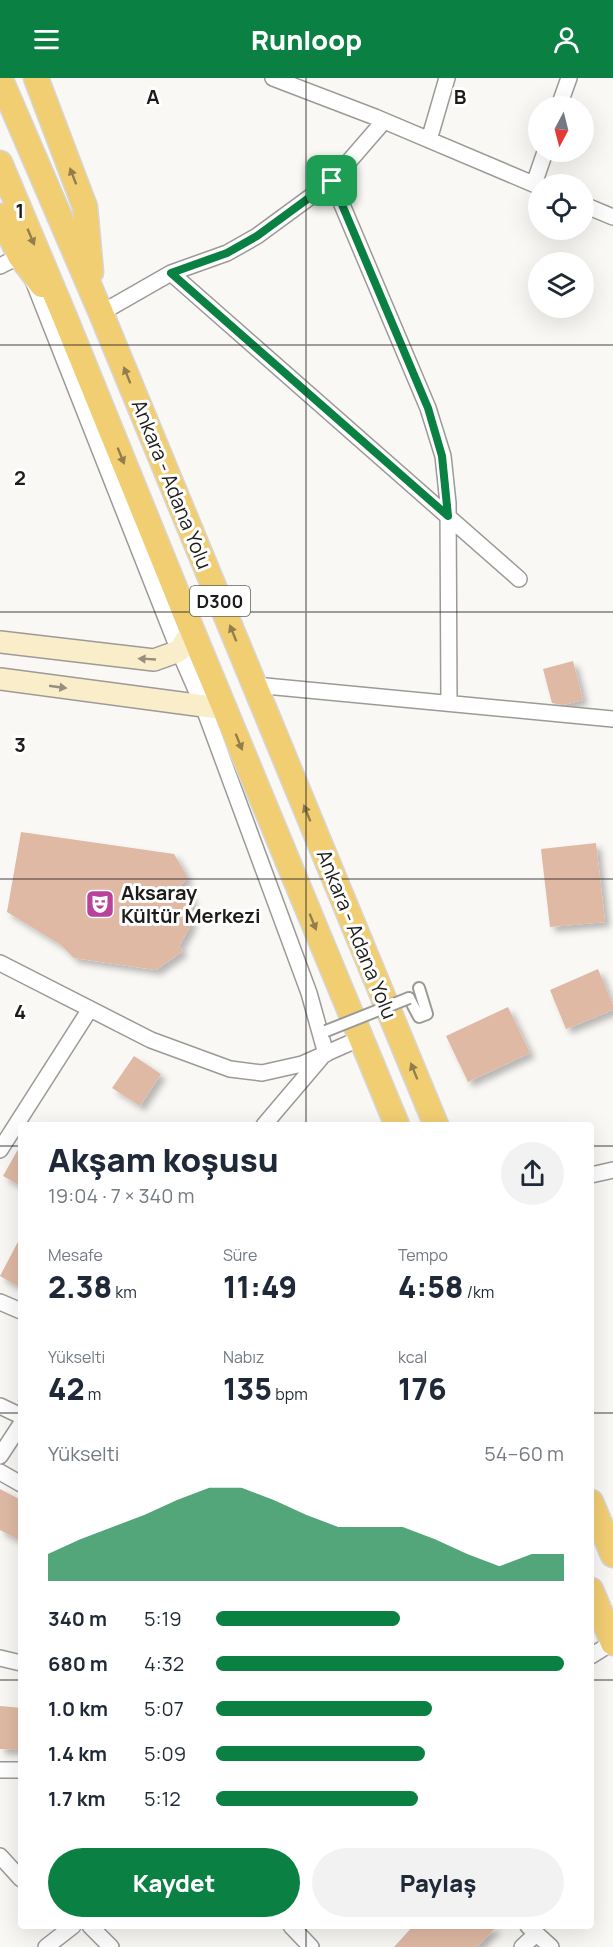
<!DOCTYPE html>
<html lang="tr">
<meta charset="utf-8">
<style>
:root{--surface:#fff;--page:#f2f2f3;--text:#1f2937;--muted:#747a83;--accent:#0b8043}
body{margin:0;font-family:Manrope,sans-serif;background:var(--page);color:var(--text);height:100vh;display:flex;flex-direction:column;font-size:22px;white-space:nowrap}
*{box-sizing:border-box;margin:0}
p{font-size:20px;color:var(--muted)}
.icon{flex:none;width:33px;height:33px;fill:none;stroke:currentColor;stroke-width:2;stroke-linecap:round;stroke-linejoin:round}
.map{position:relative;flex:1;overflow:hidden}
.panel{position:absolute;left:18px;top:1044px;width:576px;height:807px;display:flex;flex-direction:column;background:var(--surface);border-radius:6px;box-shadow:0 6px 24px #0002}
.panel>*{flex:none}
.needle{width:39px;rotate:187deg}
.tools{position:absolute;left:528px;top:18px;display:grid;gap:12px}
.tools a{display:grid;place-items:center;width:66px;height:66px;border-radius:50%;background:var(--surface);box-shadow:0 6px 24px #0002;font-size:30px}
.pin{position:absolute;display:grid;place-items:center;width:51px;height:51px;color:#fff;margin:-26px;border-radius:12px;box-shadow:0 3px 9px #0006}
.round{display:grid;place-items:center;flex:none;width:63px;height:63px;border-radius:32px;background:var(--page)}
.headline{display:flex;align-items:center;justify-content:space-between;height:102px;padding:0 30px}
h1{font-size:33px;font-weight:800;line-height:45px}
.figures{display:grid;grid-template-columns:repeat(3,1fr);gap:9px;height:102px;padding:6px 30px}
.figures div{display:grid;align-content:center}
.figures b{font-size:30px;font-weight:800}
.figures small{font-size:16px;font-weight:400}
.figures p{font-size:16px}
.chart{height:168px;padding:12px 30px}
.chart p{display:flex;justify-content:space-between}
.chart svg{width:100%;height:108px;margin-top:6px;fill:var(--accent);opacity:.7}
.cta{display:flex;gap:12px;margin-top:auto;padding:12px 30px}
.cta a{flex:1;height:69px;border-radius:36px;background:var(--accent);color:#fff;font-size:24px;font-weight:800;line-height:69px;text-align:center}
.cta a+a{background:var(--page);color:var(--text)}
ul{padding:0 30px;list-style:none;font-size:20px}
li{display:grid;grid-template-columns:96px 72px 1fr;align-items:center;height:45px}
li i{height:15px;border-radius:8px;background:var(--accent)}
header{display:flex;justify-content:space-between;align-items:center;height:78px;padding:0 30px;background:var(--accent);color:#fff;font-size:27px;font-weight:800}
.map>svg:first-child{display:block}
.building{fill:#dfb9a4;filter:url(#shadow)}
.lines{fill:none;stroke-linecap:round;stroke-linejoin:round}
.pedestrian-casing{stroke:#9c9a97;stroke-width:14}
.minor-casing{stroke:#9c9a97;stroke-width:18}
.secondary-casing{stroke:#9c9a97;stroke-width:24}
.trunk-casing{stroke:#d6d6d6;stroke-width:27}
.pedestrian{stroke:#fff;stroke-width:10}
.minor{stroke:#fff;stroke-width:15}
.secondary{stroke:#faedca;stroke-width:21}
.trunk{stroke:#f2ce73;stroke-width:24}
.pedestrian-bridge-casing{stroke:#9c9a97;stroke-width:14;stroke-linecap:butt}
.pedestrian-bridge{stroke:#fff;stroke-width:10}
.oneway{fill:#927e4b}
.oneway2{fill:#978f7b}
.route-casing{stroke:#fff;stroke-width:12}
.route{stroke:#0b8043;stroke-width:8}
.grid{fill:none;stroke:#1d1c1b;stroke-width:1.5;stroke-opacity:0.55}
.labels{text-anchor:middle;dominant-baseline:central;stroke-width:6;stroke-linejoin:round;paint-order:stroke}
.shield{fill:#fff;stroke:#61605f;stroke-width:1.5}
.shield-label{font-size:18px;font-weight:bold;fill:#1d1c1b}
.street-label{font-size:20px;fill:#1d1c1b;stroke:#fff}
.poi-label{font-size:20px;font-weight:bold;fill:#1d1c1b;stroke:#fff;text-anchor:start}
.grid-label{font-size:20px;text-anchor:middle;font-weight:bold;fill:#1d1c1b;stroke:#fff;stroke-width:6;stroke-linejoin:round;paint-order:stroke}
</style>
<header><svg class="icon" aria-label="menu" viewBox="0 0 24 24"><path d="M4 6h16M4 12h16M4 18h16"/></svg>Runloop<svg class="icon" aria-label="person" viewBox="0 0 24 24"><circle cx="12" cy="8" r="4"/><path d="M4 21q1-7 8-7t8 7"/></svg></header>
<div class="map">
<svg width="613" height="1869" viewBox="0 0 613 1869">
<defs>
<filter id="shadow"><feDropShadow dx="5" dy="5" stdDeviation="3" flood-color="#0004"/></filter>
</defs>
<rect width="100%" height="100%" fill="#faf8f5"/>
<path class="building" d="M573 583 583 622 563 627 552 625 543 591Z
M21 754 174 776 188 800 180 808 191 818 193 833 190 849 179 868 183 873 156 892 74 880 61 867 7 834Z
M596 765 605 844 550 849 541 771Z
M598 891 613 927V932L566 951 550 912Z
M508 929 530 975 468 1004 446 958Z
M134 978 161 996 140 1028 112 1010Z
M21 1066V1108L3 1098Z
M21 1158V1210L0 1198Z
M0 1411 21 1422V1463L0 1452Z
M0 1628 21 1630V1672L0 1671Z
M413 1848H497L477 1869H394Z"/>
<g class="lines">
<g class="pedestrian-casing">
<path id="pedestrian" d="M409 920 419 939 427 936 419 910"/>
</g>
<g class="minor-casing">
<path id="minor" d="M273 0 375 39 538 108
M559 28 569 0
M429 62 447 0
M332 103 428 330 443 378 448 425 449 625
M534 106 545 74
M584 127 613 139
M0 188 20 178
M171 195 519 501
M32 200 179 573 203 628 309 915 326 976
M101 235 171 195 227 175 257 158 332 103 384 43
M255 607 613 641
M0 885 151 962 230 991 262 995 302 986 361 960
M264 1047 321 980
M0 1072 90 931
M591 1097 613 1092
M0 1224 21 1233
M0 1328 21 1338
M0 1378 21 1346
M0 1394 21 1406
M591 1578 613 1564
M0 1580 21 1585
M0 1692H21
M0 1778 21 1801
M90 1848 111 1869
M291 1848 311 1869
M528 1848 551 1869
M46 1869 73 1848
M522 1869 536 1856"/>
</g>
<g class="secondary-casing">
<path id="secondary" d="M0 564 154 582 179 573 192 552
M0 601 226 631"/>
</g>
<g class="trunk-casing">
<path id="trunk" d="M0 0 101 235 436 1047
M36 0 85 129 91 194
M0 85 64 237 192 552 397 1047
M0 138 20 178 42 207
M591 1424 613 1477
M591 1512 613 1565"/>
</g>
<use href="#pedestrian" class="pedestrian"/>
<use href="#minor" class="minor"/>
<use href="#secondary" class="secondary"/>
<use href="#trunk" class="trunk"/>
<g class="pedestrian-bridge-casing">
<path id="pedestrian-bridge" d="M326 953 409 920"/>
</g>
<use href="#pedestrian-bridge" class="pedestrian-bridge"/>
</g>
<defs><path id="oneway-solid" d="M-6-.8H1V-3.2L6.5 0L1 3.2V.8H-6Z" transform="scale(1.5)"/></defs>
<g class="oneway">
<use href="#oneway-solid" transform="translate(73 98) rotate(-111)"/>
<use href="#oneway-solid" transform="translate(31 159) rotate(67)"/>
<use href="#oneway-solid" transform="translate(127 297) rotate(-112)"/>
<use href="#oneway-solid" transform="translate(121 378) rotate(68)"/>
<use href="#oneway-solid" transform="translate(233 555) rotate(-112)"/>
<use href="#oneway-solid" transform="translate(239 664) rotate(68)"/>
<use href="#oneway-solid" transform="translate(307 735) rotate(-112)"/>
<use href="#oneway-solid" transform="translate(313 844) rotate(68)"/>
<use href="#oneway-solid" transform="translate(414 993) rotate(-112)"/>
</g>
<g class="oneway2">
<use href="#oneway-solid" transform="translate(147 581) rotate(-177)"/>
<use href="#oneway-solid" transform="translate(58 609) rotate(8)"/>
</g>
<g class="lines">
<g class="route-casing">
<path id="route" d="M332 103 428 330 442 378 448 438 171 195 227 175 257 158Z"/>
</g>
<use href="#route" class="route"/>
</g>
<path class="grid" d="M306 0V1047M0 267H613M0 534H613M0 801H613M0 1068H21M591 1068H613M0 1335H21M591 1335H613M0 1602H21M591 1602H613M306 1848V1869"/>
<defs>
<g id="theatre-square" transform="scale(1.5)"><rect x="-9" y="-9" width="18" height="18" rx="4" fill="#b9439a" stroke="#fff"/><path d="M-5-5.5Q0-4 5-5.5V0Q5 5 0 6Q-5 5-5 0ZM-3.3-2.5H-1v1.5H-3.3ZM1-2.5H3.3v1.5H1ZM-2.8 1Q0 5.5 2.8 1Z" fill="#fff"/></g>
</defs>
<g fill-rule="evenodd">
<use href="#theatre-square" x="100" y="826"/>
</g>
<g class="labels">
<rect class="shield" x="190" y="508" width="60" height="30" rx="4.5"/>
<g class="shield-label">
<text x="220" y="523">D300</text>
</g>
<g class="street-label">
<text transform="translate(172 406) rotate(68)">Ankara - Adana Yolu</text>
<text transform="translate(357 856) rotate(68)">Ankara - Adana Yolu</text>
</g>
<g class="poi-label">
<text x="121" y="814">Aksaray<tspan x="121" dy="23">Kültür Merkezi</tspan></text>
</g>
</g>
<g class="grid-label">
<text x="153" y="26">A</text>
<text x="460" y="26">B</text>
<text x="20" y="140">1</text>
<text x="20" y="407">2</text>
<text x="20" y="674">3</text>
<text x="20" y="941">4</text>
</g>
</svg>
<div class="tools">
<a><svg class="needle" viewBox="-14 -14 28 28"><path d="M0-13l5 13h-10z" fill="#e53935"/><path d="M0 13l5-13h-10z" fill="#747a83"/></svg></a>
<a><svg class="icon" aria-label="locate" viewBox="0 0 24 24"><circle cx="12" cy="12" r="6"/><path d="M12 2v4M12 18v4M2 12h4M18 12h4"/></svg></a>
<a><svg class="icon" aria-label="layers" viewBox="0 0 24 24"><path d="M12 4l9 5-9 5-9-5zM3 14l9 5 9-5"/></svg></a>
</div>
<div class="pin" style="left:332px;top:103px;background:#1e9e55"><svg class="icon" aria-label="arrive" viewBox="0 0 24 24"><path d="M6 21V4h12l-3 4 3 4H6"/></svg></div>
<section class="panel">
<div class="headline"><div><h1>Akşam koşusu</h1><p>19:04 · 7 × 340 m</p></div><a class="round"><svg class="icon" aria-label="share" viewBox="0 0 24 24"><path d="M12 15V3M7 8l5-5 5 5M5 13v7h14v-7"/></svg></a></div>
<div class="figures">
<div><p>Mesafe</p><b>2.38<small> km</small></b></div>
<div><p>Süre</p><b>11:49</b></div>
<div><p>Tempo</p><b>4:58<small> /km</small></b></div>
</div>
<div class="figures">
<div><p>Yükselti</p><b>42<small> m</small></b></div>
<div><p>Nabız</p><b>135<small> bpm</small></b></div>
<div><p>kcal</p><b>176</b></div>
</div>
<div class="chart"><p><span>Yükselti</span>54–60 m</p>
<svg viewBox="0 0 160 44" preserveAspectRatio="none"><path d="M0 44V33L10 27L20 22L30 17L40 11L50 6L60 6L70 11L80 17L90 22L100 22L110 22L120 27L130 33L140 38L150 33L160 33V44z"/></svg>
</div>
<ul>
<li><b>340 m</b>5:19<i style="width:53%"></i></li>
<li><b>680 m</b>4:32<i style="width:100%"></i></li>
<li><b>1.0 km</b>5:07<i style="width:62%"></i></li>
<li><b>1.4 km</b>5:09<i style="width:60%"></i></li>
<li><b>1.7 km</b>5:12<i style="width:58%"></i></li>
</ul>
<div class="cta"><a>Kaydet</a><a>Paylaş</a></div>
</section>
</div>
